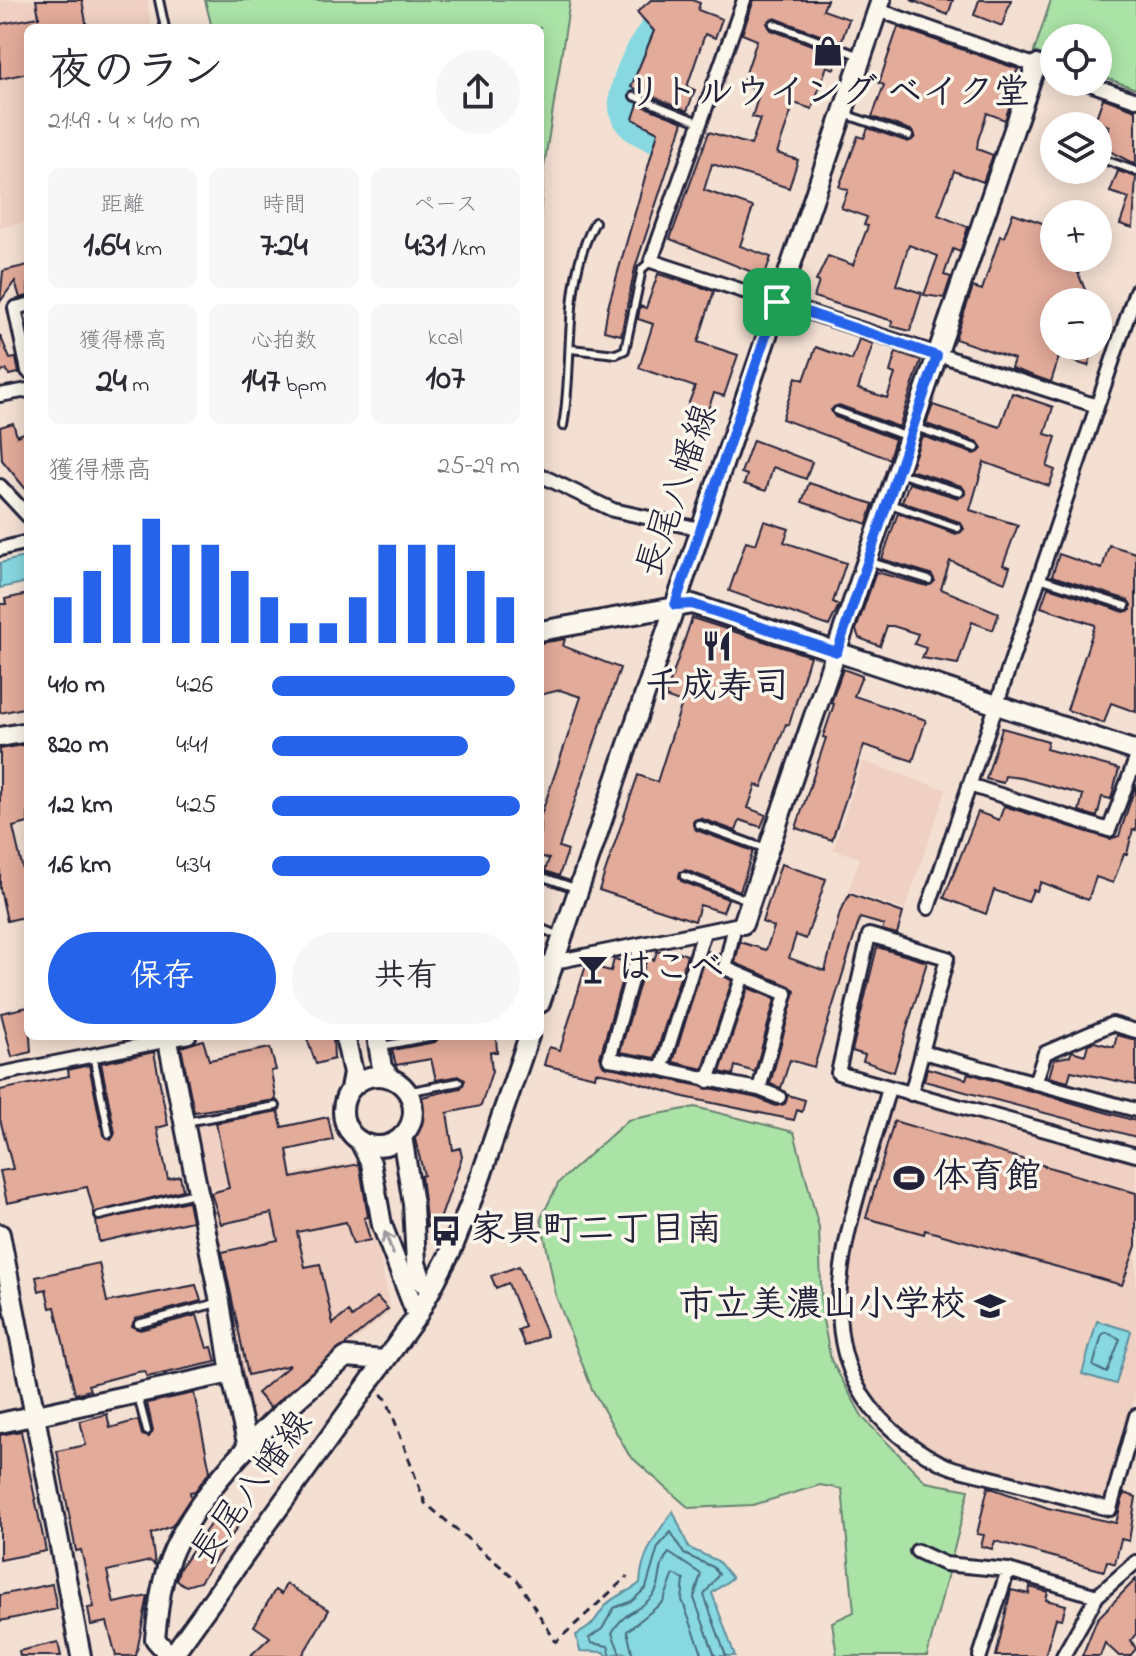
<!DOCTYPE html>
<html lang="ja">
<meta charset="utf-8">
<style>
:root{--surface:#fff;--page:#f7f7f7;--text:#2b2b33;--muted:#7c7c81;--accent:#2563eb}
body{margin:0;font-family:"Indie Flower","Klee One",sans-serif;background:var(--page);color:var(--text);height:100vh;display:flex;flex-direction:column;font-size:30px;white-space:nowrap}
*{box-sizing:border-box;margin:0}
p{font-size:26px;color:var(--muted)}
.icon{flex:none;width:44px;height:44px;fill:none;stroke:currentColor;stroke-width:2;stroke-linecap:round;stroke-linejoin:round}
.map{position:relative;flex:1;overflow:hidden}
.panel{position:absolute;left:24px;top:24px;width:520px;height:1016px;display:flex;flex-direction:column;background:var(--surface);border-radius:12px;box-shadow:0 4px 20px #0003}
.panel>*{flex:none}
.tools{position:absolute;left:1040px;top:24px;display:grid;gap:16px}
.tools a{display:grid;place-items:center;width:72px;height:72px;border-radius:50%;background:var(--surface);box-shadow:0 4px 20px #0003;font-size:40px}
.pin{position:absolute;display:grid;place-items:center;width:68px;height:68px;color:#fff;margin:-34px;border-radius:16px;box-shadow:0 4px 12px #0006}
.round{display:grid;place-items:center;flex:none;width:84px;height:84px;border-radius:42px;background:var(--page)}
.summary{display:flex;align-items:center;justify-content:space-between;height:136px;padding:0 24px}
h1{font-size:44px;font-weight:700;line-height:60px}
.stats{display:grid;grid-template-columns:repeat(3,1fr);gap:12px;height:136px;padding:8px 24px}
.stats div{display:grid;align-content:center;border-radius:12px;background:var(--page);text-align:center}
.stats b{font-size:34px;font-weight:700}
.stats small{font-size:22px;font-weight:400}
.stats p{font-size:22px}
.chart{height:224px;padding:16px 24px}
.chart p{display:flex;justify-content:space-between}
.chart svg{width:100%;height:144px;margin-top:8px;stroke:var(--accent);stroke-width:6}
.primary-button{display:flex;gap:16px;margin-top:auto;padding:16px 24px}
.primary-button a{flex:1;height:92px;border-radius:48px;background:var(--accent);color:#fff;font-size:32px;font-weight:700;line-height:92px;text-align:center}
.primary-button a+a{background:var(--page);color:var(--text)}
ul{padding:0 24px;list-style:none;font-size:26px}
li{display:grid;grid-template-columns:128px 96px 1fr;align-items:center;height:60px}
li i{height:20px;border-radius:10px;background:var(--accent)}
.map>svg:first-child{display:block}
.built{fill:#efd0c2}
.green{fill:#abe3a7;stroke:#668271;stroke-width:2}
.water{fill:#87d8e0;stroke:#5f8f9e;stroke-width:2}
.lines{fill:none;stroke-linecap:round;stroke-linejoin:round}
.shore{stroke:#4a6b7d;stroke-width:2}
.river{stroke:#87d8e0;stroke-width:28}
.building{fill:#e3ab9a;stroke:#22223b;stroke-width:2}
.lane-casing{stroke:#22223b;stroke-width:12}
.street-casing{stroke:#22223b;stroke-width:18}
.secondary-casing{stroke:#22223b;stroke-width:24}
.path{stroke:#22223b;stroke-width:3;stroke-dasharray:8 6;stroke-linecap:butt}
.lane{stroke:#fbf7ec;stroke-width:6}
.street{stroke:#fbf7ec;stroke-width:12}
.secondary{stroke:#fbf7ec;stroke-width:18}
.oneway{stroke:#99979c}
.route-casing{stroke:#fff;stroke-width:16}
.route{stroke:#2563eb;stroke-width:10}
.labels{text-anchor:middle;dominant-baseline:central;stroke-width:7;stroke-linejoin:round;paint-order:stroke}
.poi-label{font-size:36px;font-weight:bold;fill:#22223b;stroke:#fbf7ec;text-anchor:start}
.street-label{font-size:36px;fill:#22223b;stroke:#fbf7ec}
</style>
<div class="map">
<svg width="1136" height="1656" viewBox="0 0 1136 1656">
<rect width="100%" height="100%" fill="#f4e0d3"/>
<filter id="ink" filterUnits="userSpaceOnUse"><feTurbulence type="fractalNoise" baseFrequency=".0125" numOctaves="2"/><feDisplacementMap in="SourceGraphic" scale="16" xChannelSelector="R" yChannelSelector="G"/><feConvolveMatrix kernelMatrix="1 2 1 2 8 2 1 2 1" color-interpolation-filters="sRGB"/></filter>
<g filter="url(#ink)">
<path class="built" d="M0 0H147L152 28H28V222L0 227Z
M863 761 946 790 905 910 848 891 860 858 833 849Z
M894 1096 1136 1163V1392L1106 1504 945 1458 898 1429 864 1385 845 1331 844 1281Z
M280 1109 293 1172 204 1190 192 1127Z
M360 1161 391 1311 258 1422 249 1421 204 1191Z"/>
<path class="green" d="M205 0H570L544 167 540 216V28H212Z
M1051 0H1136V89L1098 75V38H1054V59L1034 52Z
M695 1107 794 1132 819 1228 822 1315 831 1360 863 1418 926 1482 969 1490 927 1656H837L832 1622 854 1612 842 1489 820 1485 753 1505 689 1508 629 1455 592 1389 556 1296 541 1218 559 1182 628 1120Z"/>
<path class="water" d="M28 556V582L0 588V563Z
M1097 1321 1131 1331 1116 1384 1082 1374Z
M673 1511 689 1548 718 1561 732 1578 712 1593 735 1656H630L623 1652 608 1656 604 1652 580 1651 576 1635C597 1624 593 1620 607 1604 615 1595 630 1592 640 1583 641 1555 657 1533 673 1511Z"/>
<g class="lines">
<path class="shore" d="M1106 1332 1120 1339 1107 1373 1093 1366 1102 1335Z
M611 1656 608 1646 591 1643 589 1638 602 1629 614 1608 632 1601 646 1588 658 1547 671 1532 684 1554 713 1567 719 1574 704 1595 726 1656
M621 1656 612 1633C626 1608 639 1614 654 1594 663 1582 657 1565 669 1553L701 1574 694 1598 715 1656
M633 1656 627 1631 663 1602 674 1574 684 1580 682 1600 703 1656"/>
<path class="river" d="M653 138C646 134 637 131 631 125 603 98 655 19 679 0"/>
</g>
<path class="building" d="M36 0H82L87 28H28V73L0 79V24L39 17Z
M651 0H692L700 3 698 10 722 19 715 38 705 34 687 87 695 90 687 111 631 87 654 31 637 12Z
M754 0H827L823 10 849 19 841 43 775 18 767 23 771 30 839 55 834 69 827 66 812 109 794 103 777 153 798 160 789 188 712 164 704 190 753 207 740 246 771 257 764 277 670 239 709 132 751 145 760 119 752 117 760 91 742 85 757 40 742 34Z
M911 0H953L948 15Z
M979 0H1011L1002 26 974 15Z
M898 27 1018 69 1013 81 1017 83 1005 120 987 113 978 140 977 149 993 155 983 182 954 171 938 215 968 227 960 252 953 249 944 275 951 277 944 298 924 295 938 256 909 245 896 285 922 293 910 331 891 326 893 321 814 297 819 282 816 281 828 256 853 265 868 226 864 225 867 217 841 208 848 190 839 187 858 136 864 138 868 128 908 142 915 137 911 130 872 117 884 85 879 83Z
M1103 98 1136 110V165L1102 147 1109 126 1095 121Z
M638 104 683 122 635 268 621 335 604 331 608 307 658 132 633 119Z
M1118 171 1136 177 1133 228 1120 224 1129 198 1110 192Z
M1013 213 1054 227 1049 248 1054 250V258H1072L1090 302H1054V346H1095L1088 366 1059 357 1051 382 1011 368 1014 359 955 339 973 287 982 290 1000 236 1004 237Z
M28 265V296L20 298 15 281 0 302 3 271Z
M658 274 714 291 698 342 738 355 724 396 714 393 707 412 688 405 695 387 639 368 653 324 638 319 640 306 646 308Z
M0 335 10 359 16 358 19 373 9 375 7 370 0 372Z
M859 339 873 344 858 389 863 390 887 398 895 374 890 372 896 352 921 360 899 427 839 405 831 410 835 417 895 439 889 459 782 419 796 377 804 380 816 347 852 360Z
M1012 393 1053 407 1045 434 1056 437 1047 467 1055 470 1049 486 984 462 970 510 1018 525 1003 565 1010 567 1005 582 950 561 941 589 999 613 993 630 972 622 958 664 922 658 926 648 914 644 918 634 893 626H887L880 646 859 638 856 630 876 572 927 586 935 581 931 574 882 559 898 513 956 534 964 529 960 522 902 502 909 483 958 498 965 494 962 486 910 470 922 436 974 454 982 449 978 442 926 424 933 405 1000 427Z
M13 423 17 436 28 431V492L2 460 0 427Z
M753 440 812 462 806 479 773 467 766 491 744 484 747 475 741 473Z
M809 483 873 504 867 524 802 502Z
M764 521 789 529 784 542 846 563 833 602 839 605 829 626 729 591 746 541 756 544Z
M1109 545 1136 553V712L1111 703 1104 723 1067 710 1095 625 1041 607 1048 587 1124 612 1131 610 1128 600 1052 576 1059 554 1102 569Z
M28 594V707L0 713V604H6L5 599Z
M692 618 810 656 789 725 786 724 762 787 756 785 748 808 766 815 761 827 740 820 736 831 700 818 693 821 696 830 753 851 740 891 686 870 680 872 681 881 728 899 723 912 700 905 695 921 599 890 638 775 657 782 682 703 665 697Z
M565 639 563 646 620 668 559 847 568 850 559 876 545 871 549 859 540 856V818L581 697 560 690 540 695V643Z
M843 669 862 676 854 696 926 720 913 761 864 745 832 840 796 828 826 738 823 737 834 704 831 703Z
M1002 728 1048 741 1046 749 1119 769 1111 799 1102 797 1097 817 1079 811 1083 795 1021 778 1005 776 1003 783 986 779Z
M28 744V823L13 827 28 892V916L7 921 0 889V749Z
M1136 784V830L1133 829 1127 854H1124L1113 883 1096 877 1088 900 1041 882 1037 891 1033 890 1028 902 994 890 986 914 944 898 978 812 999 820 1004 806 1110 839 1119 836Z
M781 864 826 879 806 939 796 935 789 958 825 971 840 912 850 894 903 913 897 934 882 930 884 925 860 918 814 1067 790 1060 781 1088 770 1084 795 991 790 986 735 963 740 942 766 950 774 927 762 922Z
M877 947 927 962 894 1072 863 1061 865 1055 852 1051Z
M672 950 687 955 655 1058 620 1052 647 958 654 960 657 951 670 955Z
M707 951 719 954 716 971 732 981 703 1069 673 1062Z
M614 959 627 962 600 1057 604 1066 757 1098 776 1106 785 1104 788 1095 805 1100 802 1112 797 1110 794 1120 684 1097 617 1076 596 1072 595 1077 544 1065 549 1047 560 1050 586 965 611 971Z
M748 988 775 999 755 1072 735 1066 733 1075 720 1072Z
M28 1007 31 1052 12 1057 1 1013Z
M1117 1035 1136 1040V1085L1071 1071 1068 1082 1049 1077 1054 1059 1070 1056 1072 1051 1085 1055 1088 1044 1094 1042 1114 1047Z
M306 1036H333L334 1059 316 1064Z
M440 1036H496L497 1052H490L492 1071 481 1106 447 1113 453 1150 460 1148 462 1157 438 1225 427 1227 421 1176 424 1175 413 1131 416 1122 422 1121 418 1098 461 1088 465 1080 459 1076 436 1080 431 1059 396 1065 392 1050 435 1042Z
M203 1040 209 1060 270 1048 276 1070 271 1071 276 1100 194 1112 181 1047Z
M154 1052 168 1125 157 1128 168 1179 180 1176 183 1190 94 1213 87 1187 7 1203 0 1171 13 1169 0 1119V1090L69 1076 68 1070 89 1065 103 1135 111 1140 115 1133 101 1063Z
M927 1068 966 1079 968 1073 1136 1121V1137L924 1081Z
M278 1111 282 1127 328 1117 333 1140 287 1150 292 1178 358 1164 360 1167 368 1217 364 1218 370 1240 353 1244 346 1222 297 1232 305 1267 320 1264 333 1324 348 1312 352 1317 377 1297 388 1309 270 1408 257 1393 290 1365 248 1375 222 1252 278 1240 272 1213 221 1224 211 1193 229 1188 216 1123Z
M894 1121 1136 1193V1246L1122 1285 925 1230 924 1234 866 1218Z
M188 1201 192 1221 99 1242 96 1221Z
M99 1263 107 1302 196 1285 201 1301 136 1318 132 1326 140 1330 197 1315 207 1348 212 1347 216 1362 147 1377 145 1371 137 1372 88 1385 90 1390 75 1394 55 1307 50 1308 46 1289 39 1291 36 1277Z
M519 1266 547 1336 525 1346 518 1330 525 1327 508 1283 496 1288 491 1276Z
M194 1393 210 1471 195 1491 190 1492 191 1497 172 1526 151 1534 155 1565 150 1561 107 1571 114 1603 148 1596 136 1656H116L107 1622 91 1625 88 1608 94 1607 81 1550 76 1551 57 1451 86 1445 80 1421 107 1414 110 1428 138 1420 142 1435 149 1437 153 1430 147 1403Z
M21 1431 46 1551 0 1560V1435Z
M988 1487 1048 1508 1116 1523 1124 1493 1136 1497 1129 1541 1121 1539 1115 1564 1107 1561 1104 1571 995 1541 992 1549 981 1546 984 1535 977 1534Z
M211 1523 239 1525 200 1582 186 1586 176 1580 180 1568Z
M1136 1579V1634L1131 1640 1136 1649 1130 1656H1119L1105 1643 1100 1656H1082L1097 1619Z
M52 1584 57 1609 0 1621V1595Z
M286 1584 329 1610 302 1656H250L270 1637 254 1626 275 1590 281 1594Z
M1030 1587 1048 1592 1046 1600 1066 1605 1062 1619 1056 1618 1045 1656H996L1011 1590 1029 1594Z
M58 1642 61 1656H20L19 1651Z"/>
<g class="lines">
<g class="lane-casing">
<path id="lane" d="M159 0 165 28
M773 24 860 56
M634 96 701 123
M844 114 909 136
M1105 160 1136 171
M571 349 616 354 625 350 642 269 651 261
M837 411 905 436
M563 426C575 358 561 284 595 222
M915 427 976 448
M898 473 960 492
M890 504 958 528
M871 562 929 580
M1039 578 1126 606
M698 824 766 849
M540 876 578 889
M684 876 748 900
M540 928 559 936
M382 1046 434 1036
M93 1055 109 1134
M406 1092 459 1082
M185 1122 276 1106
M99 1216 195 1193
M138 1324 217 1303
M138 1396 147 1431"/>
</g>
<g class="street-casing">
<path id="street" d="M744 0 651 261 1097 406
M878 10 1054 72
M1084 82 1136 100
M28 305 15 308 28 371
M0 395 28 390
M540 475 613 510 700 529
M0 486 28 516
M0 549 28 542
M969 785 1109 830 1136 759
M928 908 1136 291
M641 945 609 1059C660 1066 708 1081 759 1089L786 994 725 968 735 925
M540 965 740 924
M923 1052 1136 1110
M662 1067 704 932
M0 1074 189 1036
M708 1081 742 978
M1035 1083 1045 1053 1112 1024 1136 1031
M889 1088C852 1225 777 1376 939 1462 955 1471 975 1473 992 1478 1032 1488 1071 1499 1110 1509L1136 1416
M759 1089 779 1097
M911 1094 947 958 869 935 838 1073 1136 1155
M917 1551 945 1564 1008 1570 1097 1596
M980 1656 1008 1570
M1063 1656 1097 1596 1136 1562"/>
</g>
<g class="secondary-casing">
<path id="secondary" d="M540 631 692 604 1136 751
M0 737 28 732
M743 924 1036 65
M540 1003 881 0
M167 1036 220 1302 231 1373 248 1447
M345 1036 353 1073 350 1089
M377 1036 382 1068 392 1079
M343 1111a35 35 0 1 1 70 0a35 35 0 1 1-70 0Z
M402 1136 413 1204 416 1263 422 1281 431 1290
M359 1140 371 1163 382 1225 417 1316
M0 1234 81 1656
M0 1423 231 1373
M170 1656 155 1639C158 1609 161 1577 174 1549 207 1476 286 1407 346 1357L385 1360
M172 1656 417 1316 452 1249 479 1182 529 1036"/>
</g>
<path class="path" d="M381 1394 387 1400 425 1503 518 1581 556 1642 628 1576"/>
<use href="#lane" class="lane"/>
<use href="#street" class="street"/>
<use href="#secondary" class="secondary"/>
</g>
<defs><path id="oneway-shaft" d="M-6 0H5M1.5-3L5.5 0L1.5 3" fill="none" stroke-width="1.6" stroke-linecap="round" stroke-linejoin="round" transform="scale(2)"/></defs>
<use class="oneway" href="#oneway-shaft" transform="translate(389 1243) rotate(-111)"/>
</g>
<g class="lines" filter="url(#ink)">
<g class="route-casing">
<path id="route" d="M777 302 937 356 837 652 692 604 675 605Z"/>
</g>
<use href="#route" class="route"/>
</g>
<defs>
<g id="shop-bare" transform="scale(2.4)"><path d="M-5-2.5h2.3a2.7 3.5 0 0 1 5.4 0H5L5.5 6h-11ZM-1.5-2.5h3a1.5 2.3 0 0 0-3 0Z" fill="#22223b" stroke="#fbf7ec" stroke-width="2.5" paint-order="stroke"/></g>
<g id="restaurant-bare" transform="scale(2.4)"><path d="M-5-6h1v4h1v-4h1v4h1v-4h1v5L-1.5 .5V6h-2V.5L-5-1ZM5-6V6H3V1.5H1.5Q1.5-4 5-6Z" fill="#22223b" stroke="#fbf7ec" stroke-width="2.5" paint-order="stroke"/></g>
<g id="bar-bare" transform="scale(2.4)"><path d="M-6-5H6L.8 .8V4.5H3.5V6h-7V4.5H-.8V.8Z" fill="#22223b" stroke="#fbf7ec" stroke-width="2.5" paint-order="stroke"/></g>
<g id="stadium-bare" transform="scale(2.4)"><path d="M0-5a6.5 5 0 1 0 0 10a6.5 5 0 1 0 0-10ZM-3.5-1.8h7v3.6h-7Z" fill="#22223b" stroke="#fbf7ec" stroke-width="2.5" paint-order="stroke"/></g>
<g id="bus-bare" transform="scale(2.4)"><path d="M-5-6H5V4H4V6H2V4H-2V6H-4V4H-5ZM-3.5-4V0h7V-4ZM-3.5 1.2v1.5H-2V1.2ZM2 1.2v1.5H3.5V1.2Z" fill="#22223b" stroke="#fbf7ec" stroke-width="2.5" paint-order="stroke"/></g>
<g id="school-bare" transform="scale(2.4)"><path d="M0-5L7-2L0 1L-7-2ZM-4 1L0 2.5L4 1V4Q0 6-4 4Z" fill="#22223b" stroke="#fbf7ec" stroke-width="2.5" paint-order="stroke"/></g>
</defs>
<g fill-rule="evenodd">
<use href="#shop-bare" x="828" y="51"/>
<use href="#restaurant-bare" x="717" y="646"/>
<use href="#bar-bare" x="593" y="969"/>
<use href="#stadium-bare" x="909" y="1178"/>
<use href="#bus-bare" x="446" y="1231"/>
<use href="#school-bare" x="990" y="1306"/>
</g>
<g class="labels">
<g class="poi-label">
<text x="828" y="94" text-anchor="middle">リトルウイング ベイク堂</text>
<text x="717" y="688" text-anchor="middle">千成寿司</text>
<text x="617" y="969">はこべ</text>
<text x="933" y="1178">体育館</text>
<text x="470" y="1231">家具町二丁目南</text>
<text x="966" y="1306" text-anchor="end">市立美濃山小学校</text>
</g>
<g class="street-label">
<text transform="translate(679 491) rotate(-71)">長尾八幡線</text>
<text transform="translate(253 1489) rotate(-54)">長尾八幡線</text>
</g>
</g>
</svg>
<div class="tools">
<a><svg class="icon" aria-label="locate" viewBox="0 0 24 24"><circle cx="12" cy="12" r="6"/><path d="M12 2v4M12 18v4M2 12h4M18 12h4"/></svg></a>
<a><svg class="icon" aria-label="layers" viewBox="0 0 24 24"><path d="M12 4l9 5-9 5-9-5zM3 14l9 5 9-5"/></svg></a>
<a>+</a>
<a>−</a>
</div>
<div class="pin" style="left:777px;top:302px;background:#1e9e55"><svg class="icon" aria-label="arrive" viewBox="0 0 24 24"><path d="M6 21V4h12l-3 4 3 4H6"/></svg></div>
<section class="panel">
<div class="summary"><div><h1>夜のラン</h1><p>21:49 · 4 × 410 m</p></div><a class="round"><svg class="icon" aria-label="share" viewBox="0 0 24 24"><path d="M12 15V3M7 8l5-5 5 5M5 13v7h14v-7"/></svg></a></div>
<div class="stats">
<div><p>距離</p><b>1.64<small> km</small></b></div>
<div><p>時間</p><b>7:24</b></div>
<div><p>ペース</p><b>4:31<small> /km</small></b></div>
</div>
<div class="stats">
<div><p>獲得標高</p><b>24<small> m</small></b></div>
<div><p>心拍数</p><b>147<small> bpm</small></b></div>
<div><p>kcal</p><b>107</b></div>
</div>
<div class="chart"><p><span>獲得標高</span>25–29 m</p>
<svg viewBox="0 0 160 44" preserveAspectRatio="none"><path d="M5 44V30M15 44V22M25 44V14M35 44V6M45 44V14M55 44V14M65 44V22M75 44V30M85 44V38M95 44V38M105 44V30M115 44V14M125 44V14M135 44V14M145 44V22M155 44V30"/></svg>
</div>
<ul>
<li><b>410 m</b>4:26<i style="width:98%"></i></li>
<li><b>820 m</b>4:41<i style="width:79%"></i></li>
<li><b>1.2 km</b>4:25<i style="width:100%"></i></li>
<li><b>1.6 km</b>4:34<i style="width:88%"></i></li>
</ul>
<div class="primary-button"><a>保存</a><a>共有</a></div>
</section>
</div>
